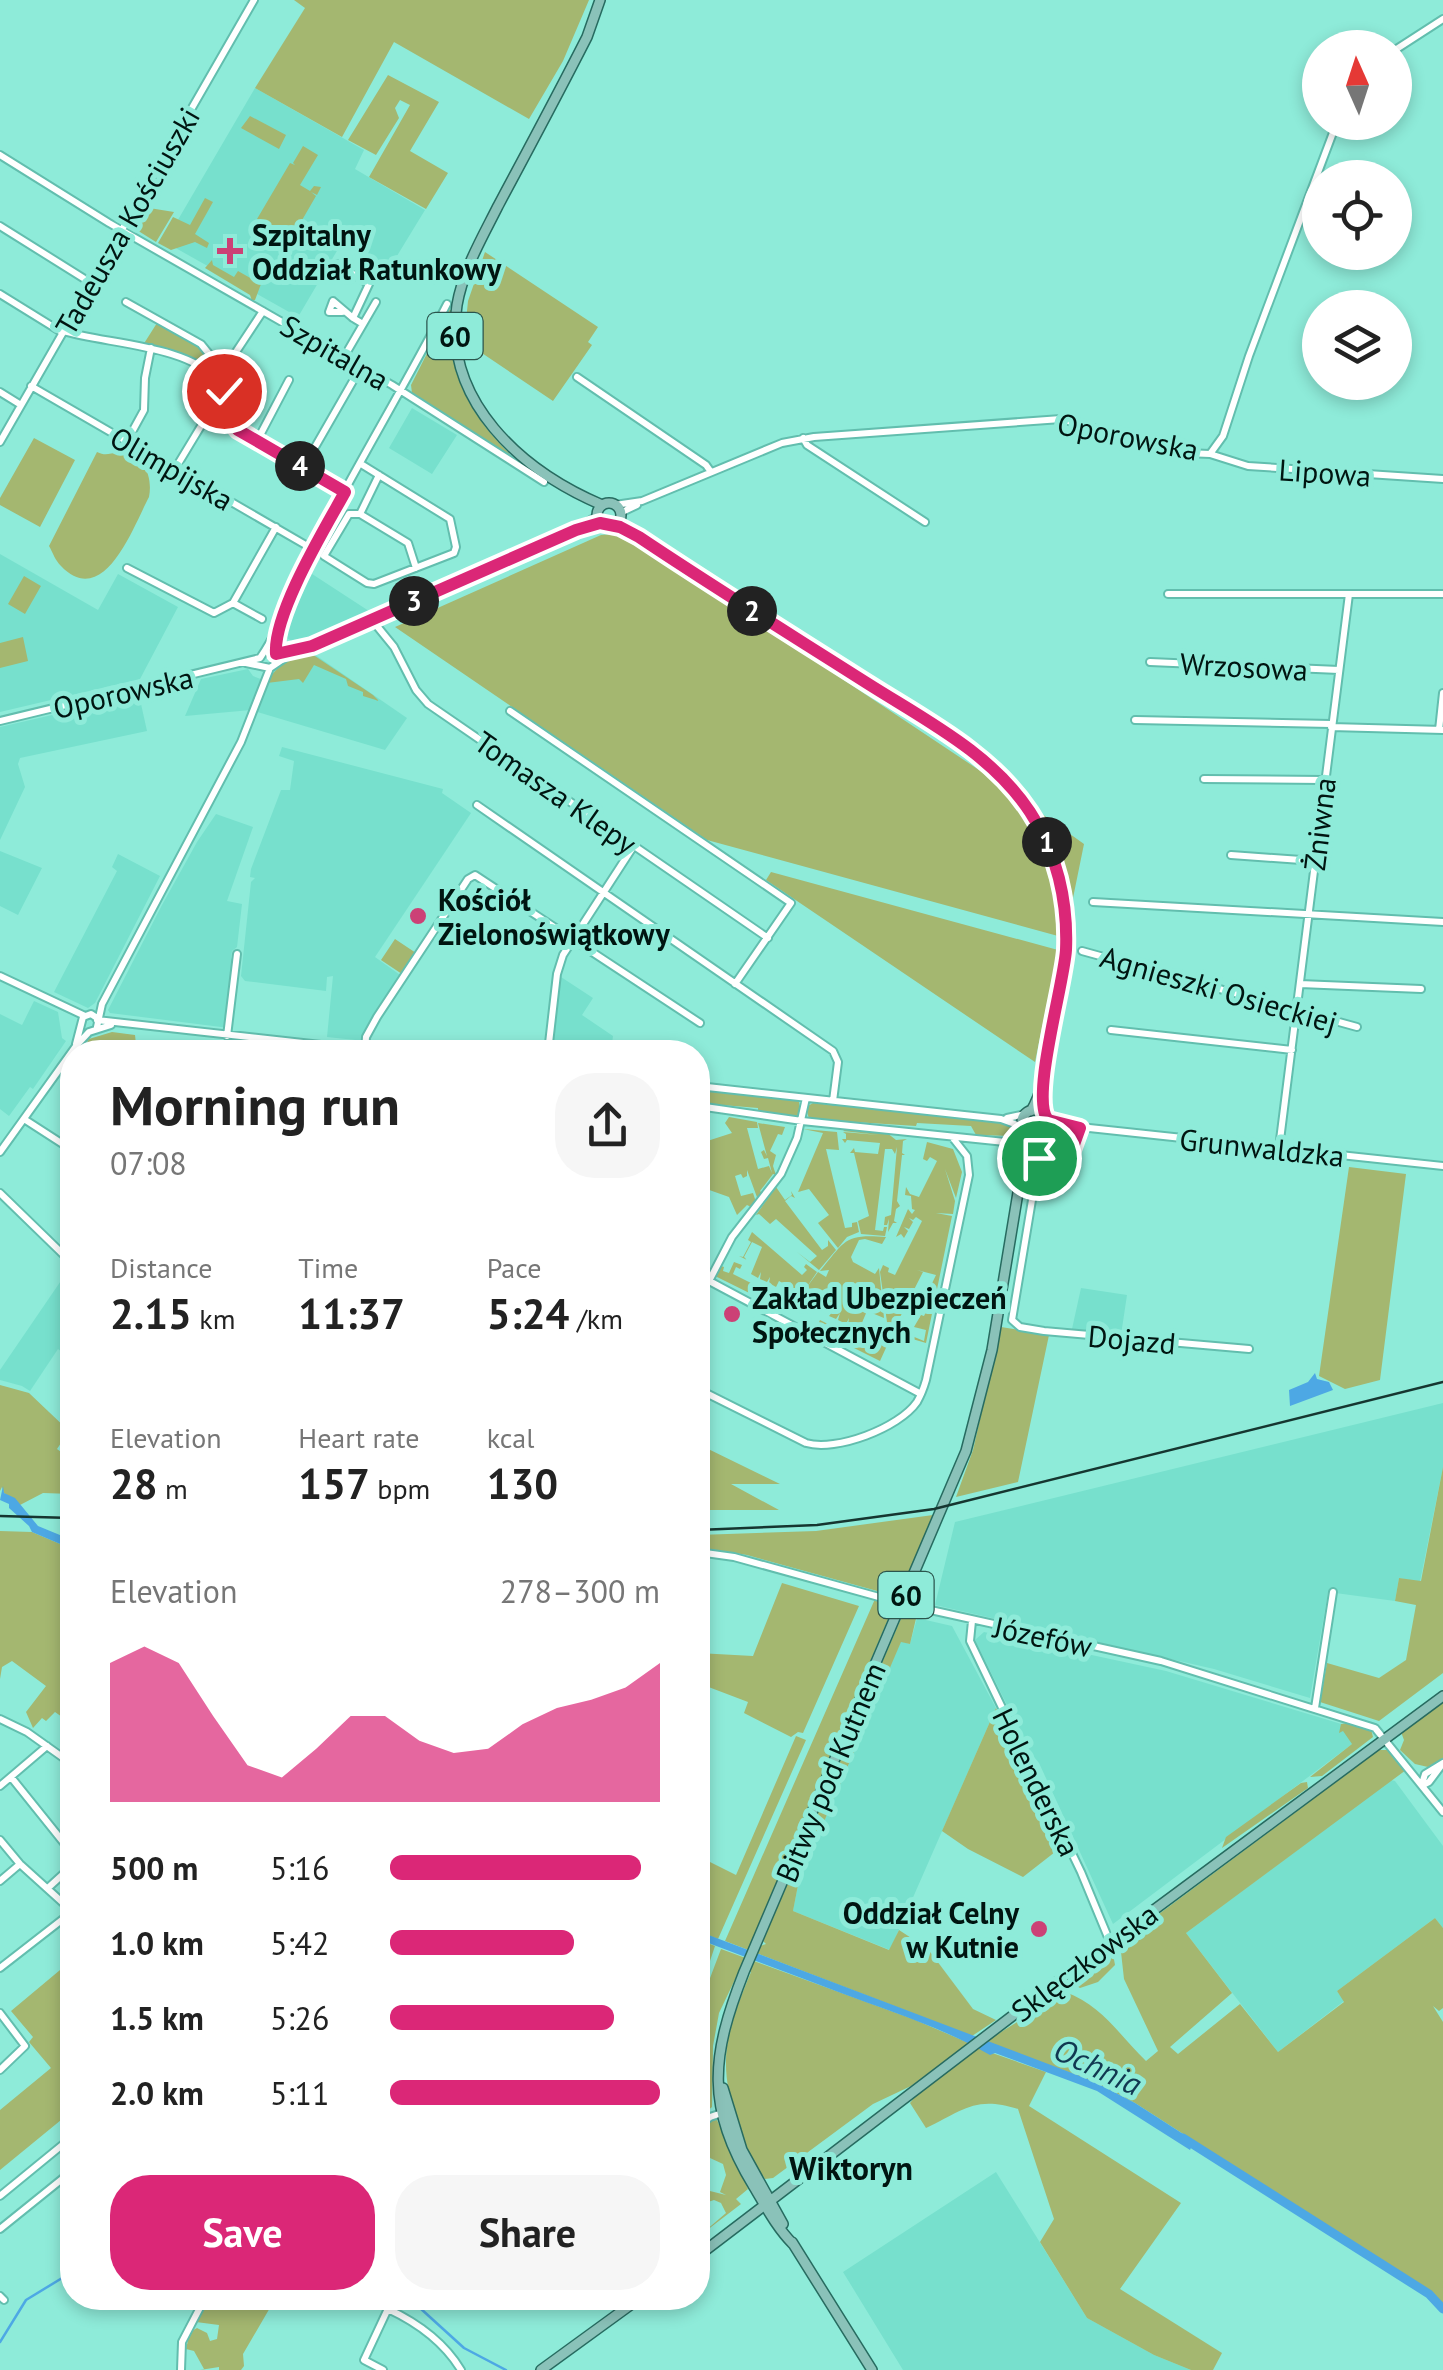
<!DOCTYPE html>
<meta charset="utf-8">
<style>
:root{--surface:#fff;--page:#f6f6f6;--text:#222;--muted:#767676;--accent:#db2777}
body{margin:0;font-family:"PT Sans",sans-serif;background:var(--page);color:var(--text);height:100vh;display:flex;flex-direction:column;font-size:38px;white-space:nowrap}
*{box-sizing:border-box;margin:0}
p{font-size:32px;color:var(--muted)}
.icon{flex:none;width:55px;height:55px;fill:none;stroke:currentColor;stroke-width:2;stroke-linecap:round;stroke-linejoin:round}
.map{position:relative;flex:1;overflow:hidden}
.drawer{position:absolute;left:60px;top:1040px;width:650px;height:1270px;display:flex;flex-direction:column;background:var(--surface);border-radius:40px;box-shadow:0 5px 15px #0003}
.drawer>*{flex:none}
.needle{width:65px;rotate:357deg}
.buttons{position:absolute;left:1302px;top:30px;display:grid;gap:20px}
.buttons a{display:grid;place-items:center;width:110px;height:110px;border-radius:50%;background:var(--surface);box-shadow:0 5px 15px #0003;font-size:50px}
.pin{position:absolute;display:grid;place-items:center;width:85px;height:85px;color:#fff;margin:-42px;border:5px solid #fff;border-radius:50%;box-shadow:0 2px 10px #0007}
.km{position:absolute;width:50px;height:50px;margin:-25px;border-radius:50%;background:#222;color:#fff;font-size:28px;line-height:50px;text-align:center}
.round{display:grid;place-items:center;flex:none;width:105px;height:105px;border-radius:40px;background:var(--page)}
.overview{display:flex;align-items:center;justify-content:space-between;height:170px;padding:0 50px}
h1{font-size:55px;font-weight:700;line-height:75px}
.figures{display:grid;grid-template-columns:repeat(3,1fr);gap:15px;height:170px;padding:10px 50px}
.figures div{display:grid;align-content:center}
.figures b{font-size:42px;font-weight:700}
.figures small{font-size:28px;font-weight:400}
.figures p{font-size:28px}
.chart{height:280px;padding:20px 50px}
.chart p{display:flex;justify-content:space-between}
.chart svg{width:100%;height:180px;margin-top:10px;fill:var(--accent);opacity:.7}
.cta{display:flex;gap:20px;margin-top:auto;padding:20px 50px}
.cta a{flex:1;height:115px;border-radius:40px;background:var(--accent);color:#fff;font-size:40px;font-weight:700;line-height:115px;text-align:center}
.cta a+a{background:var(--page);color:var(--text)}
ul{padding:0 50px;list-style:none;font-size:32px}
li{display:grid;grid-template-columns:160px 120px 1fr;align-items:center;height:75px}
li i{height:25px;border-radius:12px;background:var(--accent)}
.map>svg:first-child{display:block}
.built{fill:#77e0cd}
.green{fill:#a4b770}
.water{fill:#4da8e4}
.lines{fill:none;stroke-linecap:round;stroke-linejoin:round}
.stream{stroke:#4da8e4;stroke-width:2.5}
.river{stroke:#4da8e4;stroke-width:9}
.minor-casing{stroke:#62beae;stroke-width:10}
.major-casing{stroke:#276b60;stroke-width:12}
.minor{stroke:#fff;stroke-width:6}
.major{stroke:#8ac2b9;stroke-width:9}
.rail{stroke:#163630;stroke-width:2.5}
.minor-bridge-casing{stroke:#62beae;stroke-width:10;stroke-linecap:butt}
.minor-bridge{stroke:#fff;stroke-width:6}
.route-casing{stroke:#fff;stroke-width:20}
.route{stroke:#db2777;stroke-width:12}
.poi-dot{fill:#cc4176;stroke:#8eebd9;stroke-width:4}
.labels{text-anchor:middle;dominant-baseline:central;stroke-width:10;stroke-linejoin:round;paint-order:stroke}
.shield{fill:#8eebd9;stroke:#2b554d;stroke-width:2.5}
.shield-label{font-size:28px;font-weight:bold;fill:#001511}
.street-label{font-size:30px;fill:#001511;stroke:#8eebd9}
.poi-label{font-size:30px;font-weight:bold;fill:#001511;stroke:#8eebd9;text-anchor:start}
.water-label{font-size:32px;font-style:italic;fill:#113851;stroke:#8eebd9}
.neighbourhood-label{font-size:32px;font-weight:bold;fill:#001511;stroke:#8eebd9}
</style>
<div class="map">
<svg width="1443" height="2370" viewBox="0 0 1443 2370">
<rect width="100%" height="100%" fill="#8eebd9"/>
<path class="built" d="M255 88 364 150 355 169 425 210 389 269 341 244 298 317 165 242Z
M412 408 457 435 432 474 389 448Z
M0 554 98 610 118 574 178 607 140 679 0 712Z
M309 572 372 613 297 645 283 635Z
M311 652 407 718 385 750 251 710 185 716 201 679 248 669 253 676 266 681 271 672 285 660Z
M139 695 147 731 20 758 18 764 25 787 0 840V727Z
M282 747 443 789 442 793 471 813 375 957 403 977 365 1041 327 1037 333 976 327 977 326 991 245 981 241 976 251 882 255 878 250 877 251 869 281 790H290L294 761 279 756Z
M216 814 253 827 227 901 242 904 237 947 232 951 231 958 235 964 229 1028 110 1013 108 1010 162 905 197 842Z
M0 851 42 868 18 915 0 906Z
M118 854 160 876 95 1003 88 1008 54 992 117 871 112 867Z
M561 977 593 998 582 1015 613 1036 611 1052H551Z
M34 1001 58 1012 62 1038 66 1041 33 1089 30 1087 9 1116 0 1109V1014L22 1025Z
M69 1269 72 1273V1360L58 1349 30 1391 22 1386 0 1380V1370Z
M1081 1288 1127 1295 1121 1335 1072 1329Z
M1443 1403V1467L1420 1582 1399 1578 1395 1601 1328 1592 1310 1698 1214 1669 935 1605 955 1522Z
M917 1618 952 1626 996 1708 890 1950 793 1911 799 1880 901 1641 910 1644Z
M984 1632 1166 1671 1368 1732 1113 1924 1039 1763 1030 1752 975 1640Z
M1391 1780 1395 1781 1443 1846V1928L1435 1918 1337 1991 1344 2001 1278 2052 1186 1933Z
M996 2172 1087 2318 1154 2355 1191 2370H903L843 2272Z"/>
<path class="green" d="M294 0H589L563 61 529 119 394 42 342 137 255 88 305 8Z
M388 75 439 102 410 151 448 173 426 209 369 177 410 105 400 100 395 108 399 118 376 155 348 140Z
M250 116 286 135 279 149 241 128Z
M303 146 318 155 300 185 310 191 314 186 321 187 317 195 311 192 316 196 294 234 257 219 290 163 295 165 293 163Z
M205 198 213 202 195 234 209 243 207 248 195 242 171 250 158 243 173 217 190 225Z
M143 207 174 212 156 242 132 227Z
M485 252 598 327 588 342 592 345 553 401 464 341 468 301Z
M212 260 213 265 234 277 238 271 261 284 255 300 252 301 250 295 205 268Z
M449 310H451C444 369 470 415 510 454L509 457 412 393 411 385Z
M157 323 199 345 218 370 211 372 143 345Z
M34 438 75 460 40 527 0 505V498Z
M97 452C107 457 110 452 121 453 144 455 153 476 149 497 134 525 104 611 61 566 55 560 53 553 49 546Z
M623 533 982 772C1033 815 1054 870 1058 936L707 840 395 627 601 535Z
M24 576 41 586 25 614 8 604Z
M23 637 28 661 0 668V643Z
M309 652 373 695 379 701 363 696V692L348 686 346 679 314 665 303 683 299 679 267 683C276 665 291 659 309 652Z
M1042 814 1084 844 1073 898 1059 846Z
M771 872 1058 950 1035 1062 766 880Z
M395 939 416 953 402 974 381 960Z
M112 1032 135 1035 136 1044C122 1056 99 1056 85 1046L89 1039Z
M698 1090 799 1101 800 1114 797 1117 758 1112V1108L698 1103Z
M813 1103 1013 1124 1012 1136 976 1135 971 1126 917 1123 916 1126 809 1119 806 1107Z
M729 1117 757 1122 758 1128H747L758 1169 769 1166 772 1173 768 1158 764 1159 761 1152 764 1150 767 1156 758 1123 785 1127 782 1135 778 1134 770 1151 776 1155 773 1166 776 1175 773 1174 760 1191 763 1194 758 1200 747 1170V1176L743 1178 741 1174 735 1176 741 1196 753 1193 756 1202 751 1207 747 1205 737 1215 729 1197 698 1186V1144L732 1133 725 1123Z
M803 1129 837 1132 839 1150 826 1149 845 1228 852 1227V1223L857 1222 859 1232 847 1237 838 1248 818 1223 829 1215 809 1189 798 1192 823 1133Z
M846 1129 886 1132 896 1140 907 1139 903 1141 902 1153 905 1155H902L897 1201 900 1206 896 1209 894 1221 897 1223H893L888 1232 889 1219 887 1225H884L885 1217 891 1215 897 1147 895 1154 892 1149H885L875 1230 883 1231 884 1227H887L885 1236 861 1234 858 1221 869 1216 854 1153H850L854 1148 855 1152 878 1154 880 1143 847 1140 845 1143 842 1139H846V1134L843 1132 879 1135 843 1131Z
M927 1142 953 1149 962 1172 956 1198 945 1169 955 1201 953 1214 936 1213 952 1216 926 1343 909 1338 912 1332V1336L924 1341 926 1330 914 1327 921 1315 924 1316 926 1312 922 1304 936 1275 917 1270 923 1272 895 1327 887 1322 880 1272 883 1265 889 1268 888 1272 895 1275 922 1221 916 1217 913 1220 909 1218 913 1222 909 1229 904 1227 908 1231 904 1238 901 1234 896 1237 908 1209 912 1214 915 1210 912 1209 911 1196 905 1195 906 1187 910 1194 919 1197 937 1161 930 1157 927 1161 923 1159Z
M1349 1167 1406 1174 1380 1380 1345 1389 1319 1376Z
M776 1187 785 1200 792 1195 791 1191 795 1198 791 1196 785 1201 822 1250 828 1246V1240L836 1250 819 1270 797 1252 810 1262 817 1256 776 1219 770 1224 759 1214 756 1215Z
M752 1232 802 1275 807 1270 804 1267 806 1264 817 1272 804 1291 818 1272 826 1277 829 1270 820 1271C846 1240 844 1234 886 1237L882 1244 865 1239 859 1240 851 1257 853 1262 875 1274 879 1268 884 1318 867 1311 861 1325 866 1328 864 1334 857 1330 859 1323 855 1329 848 1325 849 1318 846 1324 838 1320 840 1313 836 1319 829 1316 834 1310 779 1281 776 1287 769 1283 770 1277 767 1282 760 1279 761 1272 758 1278 751 1274 762 1247 752 1242 744 1257 747 1260 739 1256 743 1257 751 1242 748 1240Z
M734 1262 742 1265 740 1269 736 1267 733 1274 787 1301 791 1295 787 1293 789 1288 800 1294 788 1312 715 1276 721 1266 724 1267 723 1271 729 1273Z
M820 1320 875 1348 879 1342 875 1339 877 1334 890 1339 880 1361 816 1329Z
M1001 1327 1049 1335 1018 1482 956 1497 973 1450Z
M0 1385 29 1393 69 1431 57 1449 72 1460V1494L43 1493 20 1505 4 1493 2 1487 0 1491Z
M698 1444 780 1484H731L779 1510H698Z
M1443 1467V1673L1379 1721 1320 1702 1327 1663 1379 1678 1406 1660 1416 1605 1395 1601 1399 1578 1421 1581Z
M933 1515 899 1597 747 1555 698 1547V1535L816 1531Z
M0 1531 32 1532 72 1549V1724L55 1712 46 1721 42 1718 33 1728 26 1712 46 1686 12 1661 2 1667 0 1679Z
M782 1583 859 1606 803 1733 798 1732 791 1737 744 1713 748 1702 698 1683V1653L753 1656Z
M875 1599 894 1605 752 1940 760 1946 766 1944 763 1941 906 1607 918 1610 910 1644 901 1642 799 1880 793 1911 889 1950 899 1930 928 1949 973 2009 996 2020 972 2036 725 1941Z
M1443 1702V1758L1428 1767 1415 1764 1400 1750 1404 1740 1401 1732Z
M996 1708 1063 1839 1055 1852 1023 1877 968 1849 942 1831Z
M1348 1723 1371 1729 1373 1737 1322 1776 1310 1777 1352 1744 1343 1731 1339 1733 1341 1724Z
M796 1736 806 1740 718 1939 698 1931V1856L736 1875Z
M1379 1750H1390L1406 1770 1186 1933 1232 1993 1170 2047 1178 2054 1240 2004 1278 2052 1344 2002 1337 1991 1435 1918 1443 1928V2008L1439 2011 1433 2006 1443 2022V2308L1428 2291 1135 2103 1093 2081 985 2042 1065 1992C1102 2005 1119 2035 1146 2061L1158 2051 1124 1979 1120 1943Z
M1307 1782 1308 1788 1222 1848 1226 1837 1301 1783Z
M698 1939 715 1946 698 1997 704 2005 698 2037Z
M721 1949 913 2019 969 2043 911 2086 873 2104 773 2178 765 2179C741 2144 721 2089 727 2046 731 2021 741 1996 751 1972L741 1967 719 2013 713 2046 712 2107 700 2117 698 2114V2071L707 2009 704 1994Z
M1108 1952 1113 1954 1115 1965 1098 1982 1080 1988 1070 1982Z
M72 1960V2111L0 2170V2110L51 2068 29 2042 33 2037 11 2011Z
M978 2048 1046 2072 1029 2106 1181 2203 1120 2289 1222 2353 1213 2370H1191L1154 2355 1087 2318 1040 2242 1054 2219 1018 2109C975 2095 962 2111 926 2128L910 2103 918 2093Z
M717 2120 748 2189 736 2199 741 2204 698 2237 726 2213 721 2203 714 2200 708 2202 705 2195 698 2191V2188L726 2195 720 2192 726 2175 723 2164 710 2158 698 2162V2130L708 2121Z
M208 2298H258L261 2307 271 2306 243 2354 244 2366 241 2370H219V2367L200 2370 204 2369 194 2351 186 2349 190 2332 197 2328 207 2333 210 2341 217 2339 219 2325 196 2322Z"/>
<path class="water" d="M1315 1373 1317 1379 1329 1382 1333 1390 1290 1406 1289 1390 1308 1382Z
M3 1486 4 1493 15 1498 38 1526 72 1540V1549L32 1532 29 1526 9 1508V1504L0 1500Z
M698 1931 1093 2081 1135 2103 1194 2141 1190 2150 1097 2091 995 2053 990 2055C943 2028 892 2012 841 1993 793 1975 745 1957 698 1939Z"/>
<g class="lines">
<path class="stream" d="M409 2298 464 2348 506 2370
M0 2342 26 2300 72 2272"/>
<path class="river" d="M1183 2138 1429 2294 1443 2309"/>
<g class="minor-casing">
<path id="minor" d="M1395 50 1443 19
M0 155 109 223 392 385 544 482
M0 226 91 283
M337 264 369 284 353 318 363 324
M0 294 63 333
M126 302 201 344 222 370
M342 312H329L333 301 353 318
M63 331C106 344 189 345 218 381 230 397 226 417 238 430L345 492
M344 357 376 302
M214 376 226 367 263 311
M577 377 706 465 711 472
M31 386 316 551
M0 392 21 405
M803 438 807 445 925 522
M127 441 144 410 145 378 151 348
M257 441 289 380
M0 442 254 0
M1210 454 1248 466 1443 479
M361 464 450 519 456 547 454 553 374 584 367 583 324 556 349 514H360L379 475
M303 468 361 367
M175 469 204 421 230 419
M615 505 642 501 782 443 814 437 1061 419 1186 453 1210 454 1223 436 1249 356 1337 122
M620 513 637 505
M360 514 408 543 416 568
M576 529 597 516
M127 568 214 613 233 603 276 527
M1168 594H1349
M233 603 262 619
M372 620 394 647 416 690 428 704 768 938
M276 654 312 646 576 530 601 523
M1150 662 1339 670
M246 663 270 668 292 653
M510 711 791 903 735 984
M1135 720 1331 724
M0 721 260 658C282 626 295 585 314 548 356 466 405 386 447 304
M1331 727 1443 730
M1439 730 1443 693
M1204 779 1324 780
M477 805 833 1051 838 1062 833 1101
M1231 855 1315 861
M1093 902 1443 922
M1082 951 1357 1027
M0 976 85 1016
M1300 984 1421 989
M97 1020 384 1052
M97 1027 102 1004 241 742 270 668
M1111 1030 1292 1050
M227 1036 237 954
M76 1044 83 1017 91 1014 97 1018
M365 1052 366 1037 377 1017 468 879 475 875 700 1023
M548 1052 557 974 563 955 633 847
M698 1086 1001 1119 1023 1127
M698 1106 802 1121 1005 1142
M1007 1118 1025 1114
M1045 1118 1069 1124
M24 1119 72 1150
M1080 1127 1073 1150 1050 1152 1039 1158 1012 1320 1020 1327 1044 1331 1249 1349
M1044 1129 1080 1127 1443 1166
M1279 1148 1349 594H1443
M0 1152 76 1046 89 1032 111 1025
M0 1193 72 1263
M698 1275 921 1394
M709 1281 732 1237 781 1174 797 1138 806 1098
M698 1389 806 1443C836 1452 899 1428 917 1402 921 1395 924 1387 926 1380L969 1175 967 1156 952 1137
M698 1552 734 1557 897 1602
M908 1605 1161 1661 1375 1728 1443 1812
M972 1621 970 1641 1081 1872 1110 1942
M1315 1708 1333 1592
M0 1719 27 1732 72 1764
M11 1777 72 1853
M1422 1784 1425 1774 1443 1763
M1423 1785 1429 1782 1441 1766
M0 1786 47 1746
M0 1840 20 1864 72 1911
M0 1881 20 1864
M49 1887 72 1866
M0 1968 72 1912
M0 2013 25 2046 0 2070
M698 2126 710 2117 722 2113
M0 2196 72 2137
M0 2229 72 2171
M0 2296 4 2300
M388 2309C418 2323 444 2342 461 2370
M181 2370 182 2342 205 2298
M383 2370 364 2360 393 2298"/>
</g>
<g class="major-casing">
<path id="major" d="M600 0 587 37C558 94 528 150 498 206 482 238 463 270 457 305 442 401 522 471 602 505
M597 515a12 12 0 1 1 24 0a12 12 0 1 1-24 0Z
M613 526 639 537 957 741C1067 817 1079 907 1053 1030 1047 1056 1045 1088 1031 1111
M1022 1122a12 12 0 1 1 24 0a12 12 0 1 1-24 0Z
M723 2088 742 2150 783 2224
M792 2242 872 2370
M793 2244C777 2228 766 2207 754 2187 705 2106 711 2056 744 1972L966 1451 992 1350 1028 1132
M698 2256 1066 1975 1443 1696
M541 2370 640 2298"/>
</g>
<use href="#minor" class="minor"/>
<use href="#major" class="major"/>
<path class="rail" d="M0 1516 72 1518
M698 1530 817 1525 934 1509 1443 1382"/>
<g class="minor-bridge-casing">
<path id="minor-bridge" d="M897 1602 908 1605"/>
</g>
<use href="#minor-bridge" class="minor-bridge"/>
</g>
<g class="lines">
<g class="route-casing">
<path id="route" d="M224 391 232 423 238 430 345 492C324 530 273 614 276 654L312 646 576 530 600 523 620 527 639 537C715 588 793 636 870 685 927 721 992 754 1030 812 1057 852 1068 902 1066 950 1064 984 1030 1099 1048 1120L1080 1128 1072 1150 1050 1152 1039 1158"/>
</g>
<use href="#route" class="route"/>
</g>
<g class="poi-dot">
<path d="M225 236h10v10h10v10h-10v10h-10v-10h-10v-10h10z"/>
<circle cx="418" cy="916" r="10"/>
<circle cx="732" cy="1314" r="10"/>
<circle cx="1039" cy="1929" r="10"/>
</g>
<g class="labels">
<g class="shield">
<rect x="427.5" y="313" width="55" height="46" rx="8"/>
<rect x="878.5" y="1572" width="55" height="46" rx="8"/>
</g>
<g class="shield-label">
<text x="455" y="336">60</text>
<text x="906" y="1595">60</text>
</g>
<g class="street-label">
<text transform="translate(127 221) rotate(-60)">Tadeusza Kościuszki</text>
<text transform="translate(335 352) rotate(30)">Szpitalna</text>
<text transform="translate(1128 436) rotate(11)">Oporowska</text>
<text transform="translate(172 468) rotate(30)">Olimpijska</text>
<text transform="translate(1325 472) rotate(4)">Lipowa</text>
<text transform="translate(1244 666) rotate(3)">Wrzosowa</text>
<text transform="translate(123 692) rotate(-13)">Oporowska</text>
<text transform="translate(556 792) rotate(35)">Tomasza Klepy</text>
<text transform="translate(1319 824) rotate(-83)">Żniwna</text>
<text transform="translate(1219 989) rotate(16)">Agnieszki Osieckiej</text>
<text transform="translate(1262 1147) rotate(6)">Grunwaldzka</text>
<text transform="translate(1132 1339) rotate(5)">Dojazd</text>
<text transform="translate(1043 1636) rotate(12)">Józefów</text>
<text transform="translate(830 1772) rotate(-67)">Bitwy pod Kutnem</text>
<text transform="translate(1037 1782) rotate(64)">Holenderska</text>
<text transform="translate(1084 1962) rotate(-37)">Sklęczkowska</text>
</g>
<g class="poi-label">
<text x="252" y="234">Szpitalny<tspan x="252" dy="34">Oddział Ratunkowy</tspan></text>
<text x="438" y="899">Kościół<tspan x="438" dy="34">Zielonoświątkowy</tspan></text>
<text x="752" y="1297">Zakład Ubezpieczeń<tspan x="752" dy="34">Społecznych</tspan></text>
<text x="1019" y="1912" text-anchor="end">Oddział Celny<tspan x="1019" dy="34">w Kutnie</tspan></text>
</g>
<g class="water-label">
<text transform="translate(1098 2066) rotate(25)">Ochnia</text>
</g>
<g class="neighbourhood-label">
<text x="851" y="2168">Wiktoryn</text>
</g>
</g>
</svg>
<div class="buttons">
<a><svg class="needle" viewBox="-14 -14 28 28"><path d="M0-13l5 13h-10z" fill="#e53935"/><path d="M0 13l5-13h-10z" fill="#767676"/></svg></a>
<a><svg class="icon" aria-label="locate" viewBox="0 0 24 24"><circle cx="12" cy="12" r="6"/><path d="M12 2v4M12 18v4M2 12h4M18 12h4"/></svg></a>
<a><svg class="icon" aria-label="layers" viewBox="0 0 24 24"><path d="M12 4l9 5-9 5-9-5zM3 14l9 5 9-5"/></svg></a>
</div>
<div class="pin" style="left:1039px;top:1158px;background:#1e9e55"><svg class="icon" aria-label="arrive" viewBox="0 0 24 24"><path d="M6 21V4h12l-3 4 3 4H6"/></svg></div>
<div class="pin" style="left:224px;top:391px;background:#d93025"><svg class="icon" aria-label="check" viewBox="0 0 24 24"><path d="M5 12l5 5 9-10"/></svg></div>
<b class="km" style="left:1047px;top:842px">1</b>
<b class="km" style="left:752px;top:611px">2</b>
<b class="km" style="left:414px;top:601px">3</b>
<b class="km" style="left:300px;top:466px">4</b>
<section class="drawer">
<div class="overview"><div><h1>Morning run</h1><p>07:08</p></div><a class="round"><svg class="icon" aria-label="share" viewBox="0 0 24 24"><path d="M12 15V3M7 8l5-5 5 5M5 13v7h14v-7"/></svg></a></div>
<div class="figures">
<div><p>Distance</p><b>2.15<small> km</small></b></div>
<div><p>Time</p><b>11:37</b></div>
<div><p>Pace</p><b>5:24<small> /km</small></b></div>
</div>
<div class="figures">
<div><p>Elevation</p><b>28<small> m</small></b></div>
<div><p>Heart rate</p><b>157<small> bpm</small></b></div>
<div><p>kcal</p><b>130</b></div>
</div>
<div class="chart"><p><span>Elevation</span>278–300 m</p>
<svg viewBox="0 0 160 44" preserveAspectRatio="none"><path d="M0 44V10L10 6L20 10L30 23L40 35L50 38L60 31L70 23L80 23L90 29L100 32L110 31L120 25L130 21L140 19L150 16L160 10V44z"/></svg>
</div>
<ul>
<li><b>500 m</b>5:16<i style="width:93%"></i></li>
<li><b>1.0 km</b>5:42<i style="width:68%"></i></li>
<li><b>1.5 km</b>5:26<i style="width:83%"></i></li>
<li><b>2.0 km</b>5:11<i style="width:100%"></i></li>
</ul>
<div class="cta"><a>Save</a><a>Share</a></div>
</section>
</div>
